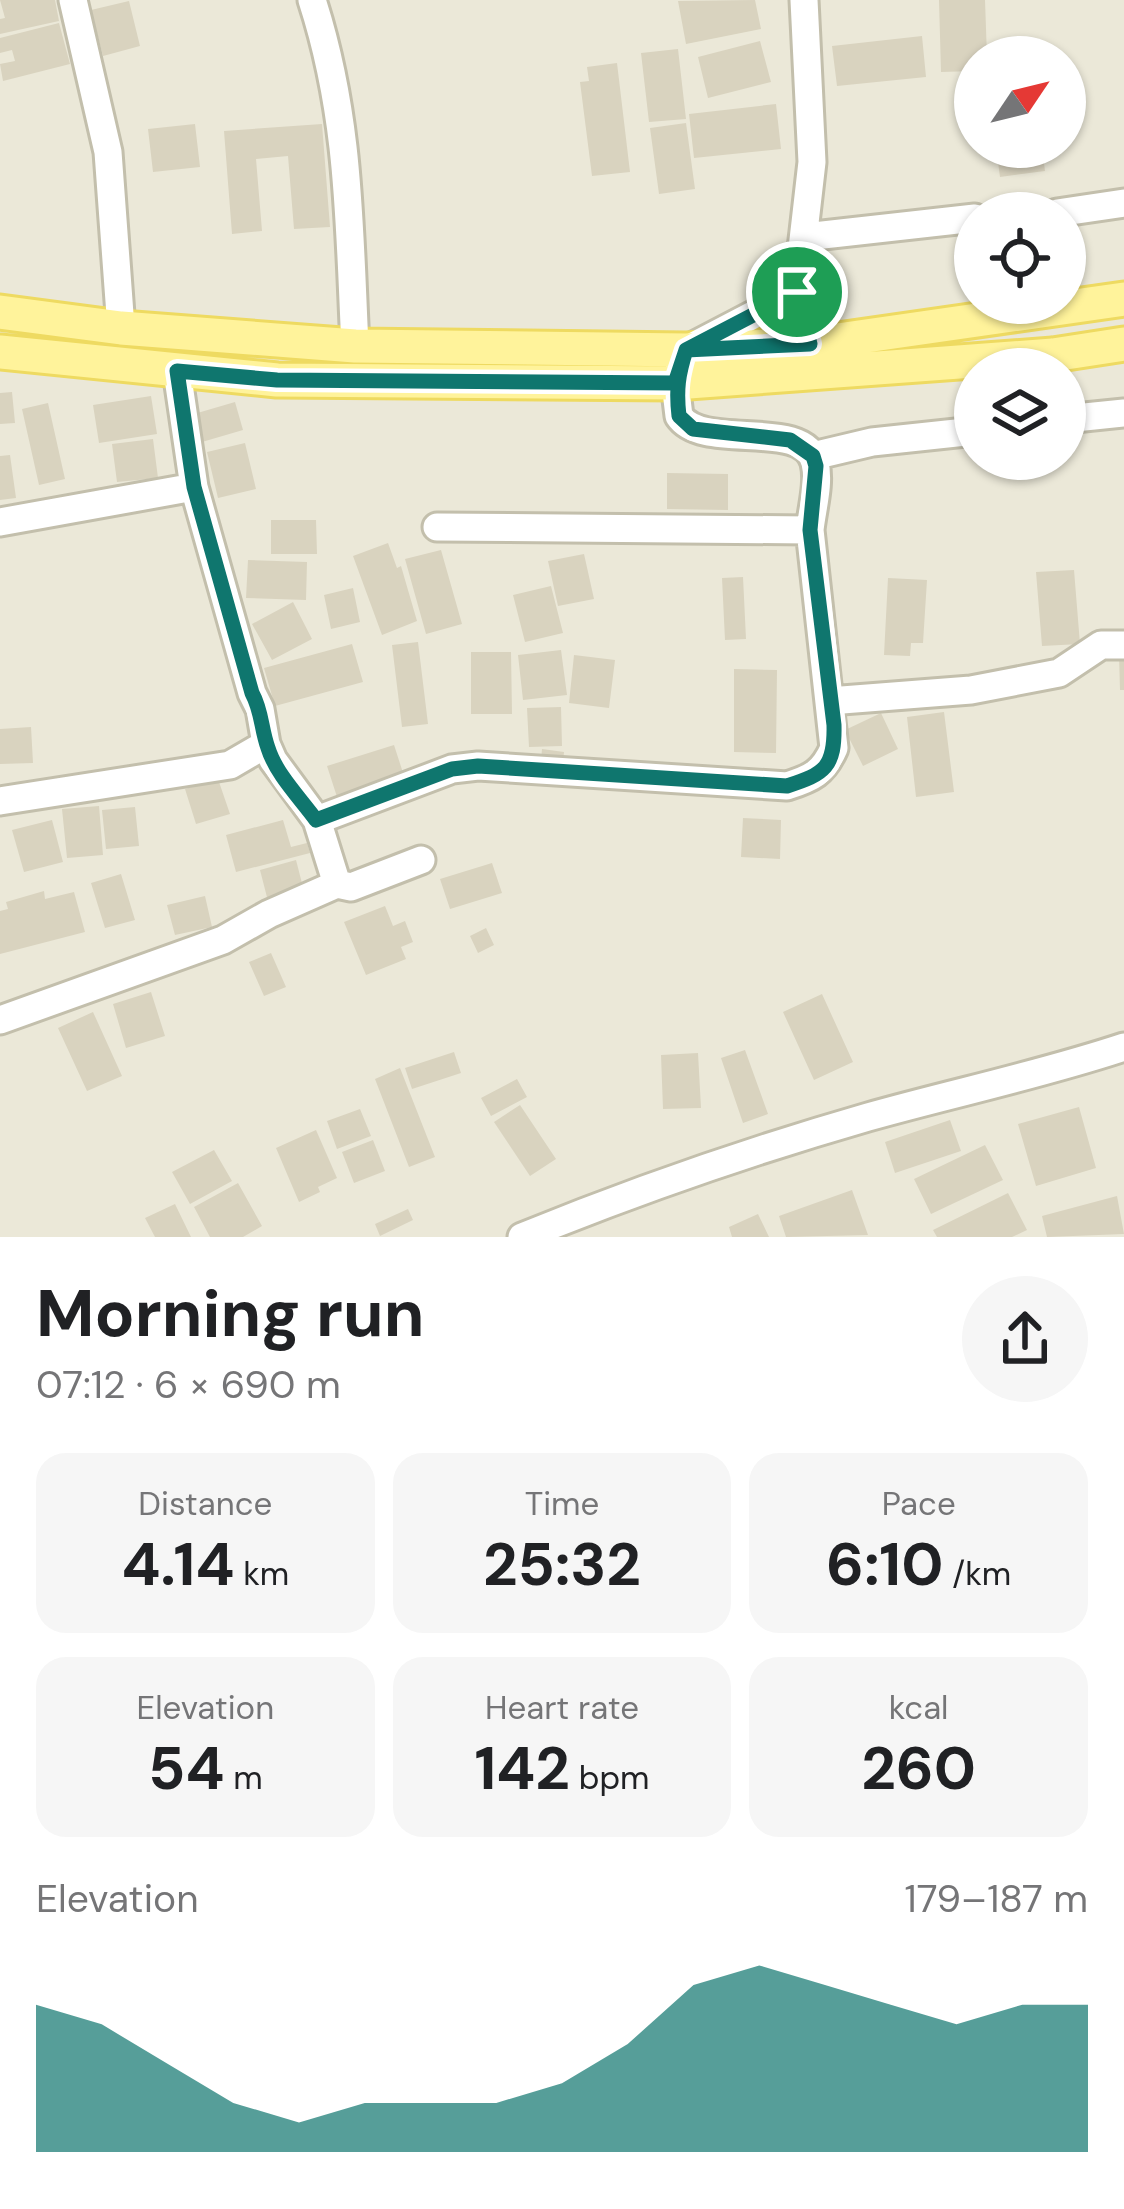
<!DOCTYPE html>
<meta charset="utf-8">
<style>
:root{--surface:#fff;--page:#f6f6f6;--text:#202124;--muted:#757577;--accent:#0f766e}
body{margin:0;font-family:"DM Sans",sans-serif;background:var(--page);color:var(--text);height:100vh;display:flex;flex-direction:column;font-size:45px;white-space:nowrap}
*{box-sizing:border-box;margin:0}
p{font-size:39px;color:var(--muted)}
.icon{flex:none;width:66px;height:66px;fill:none;stroke:currentColor;stroke-width:2;stroke-linecap:round;stroke-linejoin:round}
.map{position:relative;height:1237px;overflow:hidden}
.drawer{display:flex;flex-direction:column;background:var(--surface);flex:1}
.drawer>*{flex:none}
.needle{width:78px;rotate:55deg}
.fabs{position:absolute;left:954px;top:36px;display:grid;gap:24px}
.fabs a{display:grid;place-items:center;width:132px;height:132px;border-radius:50%;background:var(--surface);box-shadow:0 3px 9px #0004;font-size:60px}
.pin{position:absolute;display:grid;place-items:center;width:102px;height:102px;color:#fff;margin:-51px;border:6px solid #fff;border-radius:50%;box-shadow:0 3px 12px #0007}
.round{display:grid;place-items:center;flex:none;width:126px;height:126px;border-radius:63px;background:var(--page)}
.head{display:flex;align-items:center;justify-content:space-between;height:204px;padding:0 36px}
h1{font-size:66px;font-weight:700;line-height:90px}
.figures{display:grid;grid-template-columns:repeat(3,1fr);gap:18px;height:204px;padding:12px 36px}
.figures div{display:grid;align-content:center;border-radius:30px;background:var(--page);text-align:center}
.figures b{font-size:60px;font-weight:700}
.figures small{font-size:33px;font-weight:400}
.figures p{font-size:33px}
.chart{height:336px;padding:24px 36px}
.chart p{display:flex;justify-content:space-between}
.chart svg{width:100%;height:216px;margin-top:12px;fill:var(--accent);opacity:.7}
.map>svg:first-child{display:block}
.residential{fill:#ebe8d8;fill-rule:evenodd}
.building{fill:#d9d3bf}
.lines{fill:none;stroke-linecap:round;stroke-linejoin:round}
.minor-casing{stroke:#c3bfac;stroke-width:33}
.major-casing{stroke:#eeda61;stroke-width:39}
.minor{stroke:#fff;stroke-width:27}
.major{stroke:#fff39b;stroke-width:33}
.route-casing{stroke:#fff;stroke-width:24}
.route{stroke:#0f766e;stroke-width:15}
</style>
<div class="map">
<svg width="1124" height="1237" viewBox="0 0 1124 1237">
<rect width="100%" height="100%" fill="#f6f5ea"/>
<path class="residential" d="M0 0H1124V1237H0ZM975 57H1065V147H975ZM975 213H1065V303H975ZM975 369H1065V459H975Z"/>
<path class="building" d="M0 0H55L59 21 0 34V19L5 18Z
M755 0 761 29 686 44 678 1Z
M939 0H985L987 57H975V71L941 72Z
M129 1 140 46 103 56 91 10Z
M59 23 70 64 3 81 0 64 15 61 12 50 0 53V38Z
M922 36 926 77 837 86 832 46Z
M760 41 771 82 708 98 698 57Z
M678 49 686 119 649 122 641 53Z
M617 63 630 172 592 176 580 82 589 81 587 67Z
M776 104 781 149 694 158 689 114Z
M686 123 695 189 659 194 650 128Z
M195 124 200 167 153 172 148 129Z
M322 124 330 227 294 229 288 156 256 159 262 231 232 234 224 131Z
M996 147H1042L1045 171 1000 177Z
M12 392 15 423 0 424V393Z
M151 396 157 434 99 443 93 405Z
M235 402 243 430 202 442 194 414Z
M48 403 65 479 39 485 22 409Z
M153 439 158 478 117 482 112 444Z
M245 443 256 489 218 498 207 452Z
M10 455 16 498 0 500V456Z
M667 473 728 474V510L667 509Z
M271 520H316L317 554H271Z
M388 543 397 568 401 566 417 621 382 635 353 556Z
M441 550 462 624 426 634 405 559Z
M584 554 594 599 558 606 548 561Z
M248 560 307 562 306 600 246 598Z
M1074 570 1080 644 1042 646 1036 572Z
M743 577 746 639 725 640 722 578Z
M888 578 927 580 923 643H911L910 656 884 655Z
M551 586 563 633 525 642 513 595Z
M353 588 360 622 331 629 324 595Z
M293 602 312 639 272 660 252 624Z
M418 642 428 724 402 727 392 645Z
M352 644 363 682 275 706 264 668Z
M561 650 567 695 523 700 518 655Z
M471 652H511L512 714H471Z
M1119 654H1124V690H1120Z
M574 655 615 660 609 708 569 703Z
M734 669 777 670 776 753 734 752Z
M561 707 562 746 529 747 527 708Z
M944 712 954 792 916 797 907 717Z
M881 713 898 749 863 766 845 730Z
M31 727 33 763 0 764V729Z
M394 745 405 779 338 800 327 766Z
M542 749 564 752 563 763 541 761Z
M218 779 230 814 196 824 185 789Z
M99 806 103 855 67 858 62 809Z
M135 807 139 846 106 849 102 810Z
M743 818 781 820 780 859 741 857Z
M52 820 63 862 24 872 12 830Z
M283 820 291 847 307 843 310 853 236 872 226 835Z
M296 860 305 895 269 905 260 870Z
M492 863 502 893 450 909 440 879Z
M121 874 135 920 105 928 91 883Z
M44 891 45 899 74 892 85 932 0 954V911L8 909 6 902Z
M205 896 212 927 175 935 167 905Z
M385 906 393 926 405 921 413 942 401 947 406 959 366 975 344 922Z
M486 928 494 945 478 953 470 936Z
M271 953 286 987 264 996 249 962Z
M151 992 165 1036 126 1048 113 1004Z
M822 994 853 1062 814 1080 783 1012Z
M93 1012 122 1076 87 1091 58 1028Z
M745 1050 768 1114 743 1123 721 1058Z
M454 1052 461 1073 412 1089 405 1068Z
M698 1053 701 1108 663 1109 661 1055Z
M400 1068 435 1157 409 1167 375 1079Z
M517 1079 527 1097 491 1116 481 1098Z
M520 1105 556 1159 530 1176 494 1122Z
M1079 1107 1096 1168 1036 1186 1018 1124Z
M360 1109 371 1136 337 1149 327 1121Z
M950 1120 961 1151 895 1173 885 1142Z
M316 1130 337 1178 318 1187 320 1192 299 1202 276 1148Z
M373 1140 385 1171 354 1183 342 1152Z
M985 1145 1003 1180 931 1214 914 1179Z
M214 1150 232 1181 190 1204 172 1172Z
M238 1183 262 1226 243 1237H210L194 1207Z
M852 1190 868 1235 786 1237 779 1216Z
M1008 1193 1027 1230 1012 1237H937L933 1230Z
M1117 1196 1124 1234 1047 1237 1042 1216Z
M175 1204 191 1237H155L145 1218Z
M408 1209 413 1220 380 1236 375 1224Z
M758 1214 769 1237H732L729 1227Z"/>
<g class="lines">
<g class="minor-casing">
<path id="minor" d="M73 0 108 152 121 328
M312 0C350 117 349 225 355 346
M804 0 812 162 797 292 810 344
M1057 213 1124 203
M805 237 975 218
M797 292 686 350 675 383 679 416C703 452 805 417 815 463 820 483 812 510 810 530
M177 371 194 487
M1065 419 1124 413
M813 456 872 442 975 431
M0 522 194 487 252 693 260 709 266 744 230 765 0 801
M829 701 971 690 1059 673 1101 645H1124
M266 744 273 760 317 820 337 884
M317 820 452 769 478 766 787 786C812 778 823 773 834 748L810 530 437 527
M0 1020 223 940 269 914 337 884 351 887 421 860
M522 1237C635 1191 750 1151 868 1117 953 1093 1040 1075 1124 1047"/>
</g>
<g class="major-casing">
<path id="major" d="M0 312 121 328 355 346 686 350 810 344 1124 299
M0 352 277 380 675 383 1053 355 1124 344"/>
</g>
<use href="#minor" class="minor"/>
<use href="#major" class="major"/>
</g>
<g class="lines">
<g class="route-casing">
<path id="route" d="M797 292 686 350 675 383 277 380 177 371 194 487 252 693C262 711 261 729 268 748 276 774 300 798 316 820L452 769 478 766 787 786C825 774 835 767 834 725L810 530 816 466 813 456 790 440 693 429 679 416C676 390 678 375 686 350L810 344 797 292"/>
</g>
<use href="#route" class="route"/>
</g>
</svg>
<div class="fabs">
<a><svg class="needle" viewBox="-14 -14 28 28"><path d="M0-13l5 13h-10z" fill="#e53935"/><path d="M0 13l5-13h-10z" fill="#757577"/></svg></a>
<a><svg class="icon" aria-label="locate" viewBox="0 0 24 24"><circle cx="12" cy="12" r="6"/><path d="M12 2v4M12 18v4M2 12h4M18 12h4"/></svg></a>
<a><svg class="icon" aria-label="layers" viewBox="0 0 24 24"><path d="M12 4l9 5-9 5-9-5zM3 14l9 5 9-5"/></svg></a>
</div>
<div class="pin" style="left:797px;top:292px;background:#1e9e55"><svg class="icon" aria-label="arrive" viewBox="0 0 24 24"><path d="M6 21V4h12l-3 4 3 4H6"/></svg></div>
</div>
<section class="drawer">
<div class="head"><div><h1>Morning run</h1><p>07:12 · 6 × 690 m</p></div><a class="round"><svg class="icon" aria-label="share" viewBox="0 0 24 24"><path d="M12 15V3M7 8l5-5 5 5M5 13v7h14v-7"/></svg></a></div>
<div class="figures">
<div><p>Distance</p><b>4.14<small> km</small></b></div>
<div><p>Time</p><b>25:32</b></div>
<div><p>Pace</p><b>6:10<small> /km</small></b></div>
</div>
<div class="figures">
<div><p>Elevation</p><b>54<small> m</small></b></div>
<div><p>Heart rate</p><b>142<small> bpm</small></b></div>
<div><p>kcal</p><b>260</b></div>
</div>
<div class="chart"><p><span>Elevation</span>179–187 m</p>
<svg viewBox="0 0 160 44" preserveAspectRatio="none"><path d="M0 44V14L10 18L20 26L30 34L40 38L50 34L60 34L70 34L80 30L90 22L100 10L110 6L120 10L130 14L140 18L150 14L160 14V44z"/></svg>
</div>
</section>
